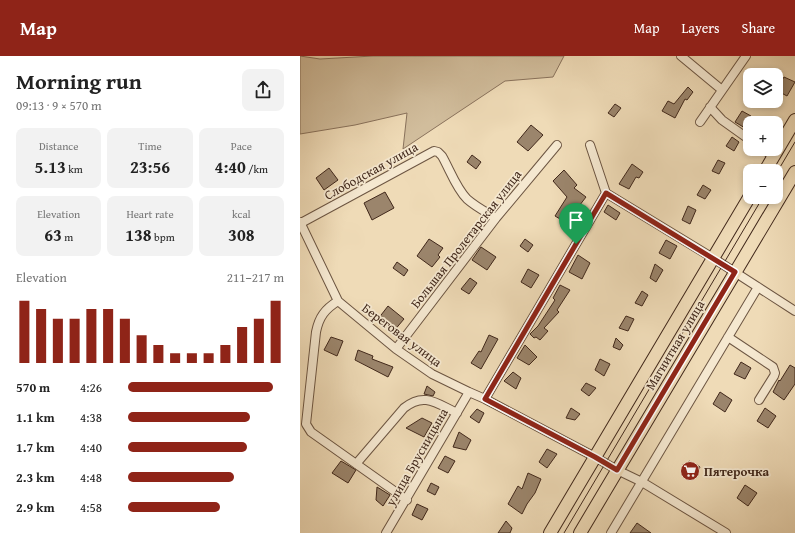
<!DOCTYPE html>
<meta charset="utf-8">
<style>
:root{--surface:#fff;--page:#f2f2f2;--text:#222;--muted:#767676;--accent:#8f2418}
body{margin:0;font-family:"Gentium Book Plus",serif;background:var(--page);color:var(--text);height:100vh;display:flex;flex-direction:column;font-size:15px;white-space:nowrap}
*{box-sizing:border-box;margin:0}
p{font-size:13px;color:var(--muted)}
.icon{flex:none;width:22px;height:22px;fill:none;stroke:currentColor;stroke-width:2;stroke-linecap:round;stroke-linejoin:round}
.map{position:relative;flex:1;overflow:hidden}
.drawer{display:flex;flex-direction:column;background:var(--surface);width:300px}
.drawer>*{flex:none}
.controls{position:absolute;left:443px;top:12px;display:grid;gap:8px}
.controls a{display:grid;place-items:center;width:40px;height:40px;border-radius:8px;background:var(--surface);box-shadow:0 2px 6px #0003;font-size:20px}
.pin{position:absolute;display:grid;place-items:center;width:34px;height:34px;color:#fff;margin:-41px -17px;border-radius:50% 50% 50% 0;rotate:-45deg;box-shadow:0 0 4px #0007}
.pin .icon{rotate:45deg}
.round{display:grid;place-items:center;flex:none;width:42px;height:42px;border-radius:8px;background:var(--page)}
.overview{display:flex;align-items:center;justify-content:space-between;height:68px;padding:0 16px}
h1{font-size:22px;font-weight:800;line-height:30px}
.figures{display:grid;grid-template-columns:repeat(3,1fr);gap:6px;height:68px;padding:4px 16px}
.figures div{display:grid;align-content:center;border-radius:8px;background:var(--page);text-align:center}
.figures b{font-size:17px;font-weight:800}
.figures small{font-size:11px;font-weight:400}
.figures p{font-size:11px}
.chart{height:112px;padding:8px 16px}
.chart p{display:flex;justify-content:space-between}
.chart svg{width:100%;height:72px;margin-top:4px;stroke:var(--accent);stroke-width:6}
ul{padding:0 16px;list-style:none;font-size:13px}
li{display:grid;grid-template-columns:64px 48px 1fr;align-items:center;height:30px}
li i{height:10px;border-radius:5px;background:var(--accent)}
header{display:flex;align-items:center;gap:24px;box-sizing:border-box;height:56px;padding:0 20px;background:var(--accent);color:#fff}
header strong{font-size:19px}
nav{display:flex;gap:22px;margin-inline-start:auto;font-size:14px}
main{display:flex;flex:1;min-height:0}
.map>svg:first-child{display:block}
.green{fill:#d1bd9c;stroke:#89725c}
.building{fill:#9b856c;stroke:#41281b}
.lines{fill:none;stroke-linecap:round;stroke-linejoin:round}
.street-casing{stroke:#6c5542;stroke-width:10}
.primary-casing{stroke:#41281b;stroke-width:14}
.street{stroke:#f5e8d0;stroke-width:8}
.primary{stroke:#efdbb7;stroke-width:12}
.tram{stroke:#41281b;stroke-width:1}
.route-casing{stroke:#fff;stroke-width:8}
.route{stroke:#8f2418;stroke-width:5}
.labels{text-anchor:middle;dominant-baseline:central;stroke-width:3.5;stroke-linejoin:round;paint-order:stroke}
.street-label{font-size:13px;fill:#41281b;stroke:#f5e8d0}
.poi-label{font-size:13px;font-weight:bold;fill:#41281b;stroke:#f5e8d0;text-anchor:start}
</style>
<header>
<strong>Map</strong>
<nav><a>Map</a><a>Layers</a><a>Share</a></nav>
</header>
<main>
<section class="drawer">
<div class="overview"><div><h1>Morning run</h1><p>09:13 · 9 × 570 m</p></div><a class="round"><svg class="icon" aria-label="share" viewBox="0 0 24 24"><path d="M12 15V3M7 8l5-5 5 5M5 13v7h14v-7"/></svg></a></div>
<div class="figures">
<div><p>Distance</p><b>5.13<small> km</small></b></div>
<div><p>Time</p><b>23:56</b></div>
<div><p>Pace</p><b>4:40<small> /km</small></b></div>
</div>
<div class="figures">
<div><p>Elevation</p><b>63<small> m</small></b></div>
<div><p>Heart rate</p><b>138<small> bpm</small></b></div>
<div><p>kcal</p><b>308</b></div>
</div>
<div class="chart"><p><span>Elevation</span>211–217 m</p>
<svg viewBox="0 0 160 44" preserveAspectRatio="none"><path d="M5 44V6M15 44V11M25 44V17M35 44V17M45 44V11M55 44V11M65 44V17M75 44V27M85 44V33M95 44V38M105 44V38M115 44V38M125 44V33M135 44V22M145 44V17M155 44V6"/></svg>
</div>
<ul>
<li><b>570 m</b>4:26<i style="width:93%"></i></li>
<li><b>1.1 km</b>4:38<i style="width:78%"></i></li>
<li><b>1.7 km</b>4:40<i style="width:76%"></i></li>
<li><b>2.3 km</b>4:48<i style="width:68%"></i></li>
<li><b>2.9 km</b>4:58<i style="width:59%"></i></li>
</ul>
</section>
<div class="map">
<svg width="495" height="477" viewBox="0 0 495 477">
<rect width="100%" height="100%" fill="#efdbb7"/>
<filter id="stains"><feTurbulence type="fractalNoise" baseFrequency=".005" numOctaves="4"/><feColorMatrix values="0 0 0 0 .2 0 0 0 0 .09 0 0 0 0 .02 0 0 0 .5 -.17"/></filter>
<radialGradient id="worn" r=".72"><stop offset=".6" stop-color="#630" stop-opacity="0"/><stop offset="1" stop-color="#630" stop-opacity=".3"/></radialGradient>
<path class="green" d="M0 0 20 3 73 0H264L253 21 205 25 103 93 107 57 55 69 0 78Z"/>
<path class="building" d="M484 21 495 26 487 40 476 34Z
M388 31 393 36 387 44 385 43 375 62 362 55 368 45 374 48Z
M315 48 321 52 314 61 308 57Z
M442 55 451 60 445 72 435 66Z
M231 69 243 79 228 95 217 86Z
M432 81 439 86 434 95 426 90Z
M172 99 181 106 176 113 167 106Z
M418 104 425 107 419 118 412 115Z
M332 108 343 116 339 122 336 121 329 133 319 128Z
M29 112 38 124 24 134 16 122Z
M264 114 277 129 274 132 286 141 276 154 280 156 272 170 255 160 267 141 253 125Z
M403 129 411 134 405 143 397 139Z
M85 136 94 152 72 164 64 147Z
M308 149 320 157 316 164 304 156Z
M388 150 396 154 390 168 382 164Z
M129 183 143 192 138 199 140 201 132 211 117 200Z
M225 183 233 189 228 196 220 190Z
M366 184 377 190 370 203 359 197Z
M181 191 196 201 187 214 172 204Z
M278 199 290 207 282 223 269 216Z
M97 206 108 214 104 220 93 212Z
M355 208 363 214 356 226 350 222Z
M228 213 239 219 231 232 221 226Z
M170 222 177 227 169 238 161 233Z
M260 229 270 234 257 254 259 256 244 272 248 275 240 284 236 281 234 282 230 278 238 270 255 244 253 242Z
M342 235 348 239 342 250 335 247Z
M88 250 104 263 93 276 78 263Z
M326 260 334 263 328 275 319 272Z
M189 279 198 283 181 313 171 307 179 295 181 296Z
M31 281 43 285 37 300 24 294Z
M316 282 323 289 320 294 313 291Z
M225 289 237 301 229 309 217 302Z
M58 294 73 300 72 303 93 311 88 321 55 304Z
M300 303 310 308 304 320 295 314Z
M441 306 451 312 445 323 434 318Z
M490 309 495 312V328L484 344 473 336 479 324 480 325Z
M213 316 221 322 216 333 204 325Z
M286 327 296 332 289 340 281 334Z
M127 330 135 336 133 340 124 338Z
M420 336 432 344 425 356 413 348Z
M271 352 280 358 275 364 266 362Z
M465 352 476 360 468 372 457 365Z
M177 353 184 357 179 367 170 361Z
M122 362 132 367 124 381 106 372Z
M159 376 171 384 166 394 153 391Z
M247 393 257 398 247 412 239 406Z
M145 400 155 405 148 417 138 412Z
M41 405 56 414 48 427 32 417Z
M389 405 400 411 394 423 382 418Z
M228 417 241 423 235 437 227 448 222 458 208 448 218 430 222 433Z
M131 427 139 431 135 439 127 435Z
M445 429 457 437 448 450 437 442Z
M77 431 90 439 83 450 76 444Z
M117 448 128 453 122 464 112 459Z
M206 465 212 472 210 477H198Z
M337 467 351 477H330Z"/>
<g class="lines">
<g class="street-casing">
<path id="street" d="M381 0 422 34
M410 51 422 64 450 84
M400 66 446 0
M290 89 306 137 413 202 495 255
M463 93 473 100
M0 166 38 245 96 293 132 318 169 336 185 343 295 401 317 414 342 426 426 477
M1 167 134 95 138 96 142 100C150 114 156 132 167 143 176 151 186 156 196 162
M38 245C25 253 19 261 16 276L6 368 11 376 107 444
M428 281 473 311 475 317 474 320 459 344
M96 293 196 162 257 89
M185 343 306 137
M56 408 104 352C124 336 136 347 157 357
M86 477 169 336
M311 477 458 231"/>
</g>
<g class="primary-casing">
<path id="primary" d="M465 115 495 64
M250 477 450 140
M280 477 495 116"/>
</g>
<use href="#street" class="street"/>
<use href="#primary" class="primary"/>
<path class="tram" d="M476 118 495 86
M264 477 463 141"/>
</g>
<g class="lines">
<g class="route-casing">
<path id="route" d="M306 137 435 216 317 414 295 401 185 343Z"/>
</g>
<use href="#route" class="route"/>
</g>
<defs>
<g id="supermarket-disc" transform="scale(1)"><circle r="9.5" fill="#8f2418" stroke="#f5e8d0"/><path d="M-6-5.5h2.5l.6 2H6L4.5 2H-2.5L-4.4-4H-6ZM-1.5 3.2a1.3 1.3 0 1 0 .1 0ZM3 3.2a1.3 1.3 0 1 0 .1 0Z" fill="#fff"/></g>
</defs>
<g fill-rule="evenodd">
<use href="#supermarket-disc" x="390" y="415"/>
</g>
<g class="labels">
<g class="street-label">
<text transform="translate(71 115) rotate(-29)">Слободская улица</text>
<text transform="translate(166 183) rotate(-52)">Большая Пролетарская улица</text>
<text transform="translate(102 279) rotate(37)">Береговая улица</text>
<text transform="translate(375 289) rotate(-59)">Магнитная улица</text>
<text transform="translate(117 401) rotate(-60)">улица Брусницына</text>
</g>
<g class="poi-label">
<text x="404" y="415">Пятерочка</text>
</g>
</g>
<rect width="100%" height="100%" filter="url(#stains)"/>
<rect width="100%" height="100%" fill="url(#worn)"/>
</svg>
<div class="controls">
<a><svg class="icon" aria-label="layers" viewBox="0 0 24 24"><path d="M12 4l9 5-9 5-9-5zM3 14l9 5 9-5"/></svg></a>
<a>+</a>
<a>−</a>
</div>
<div class="pin" style="left:276px;top:188px;background:#1e9e55"><svg class="icon" aria-label="arrive" viewBox="0 0 24 24"><path d="M6 21V4h12l-3 4 3 4H6"/></svg></div>
</div>
</main>
